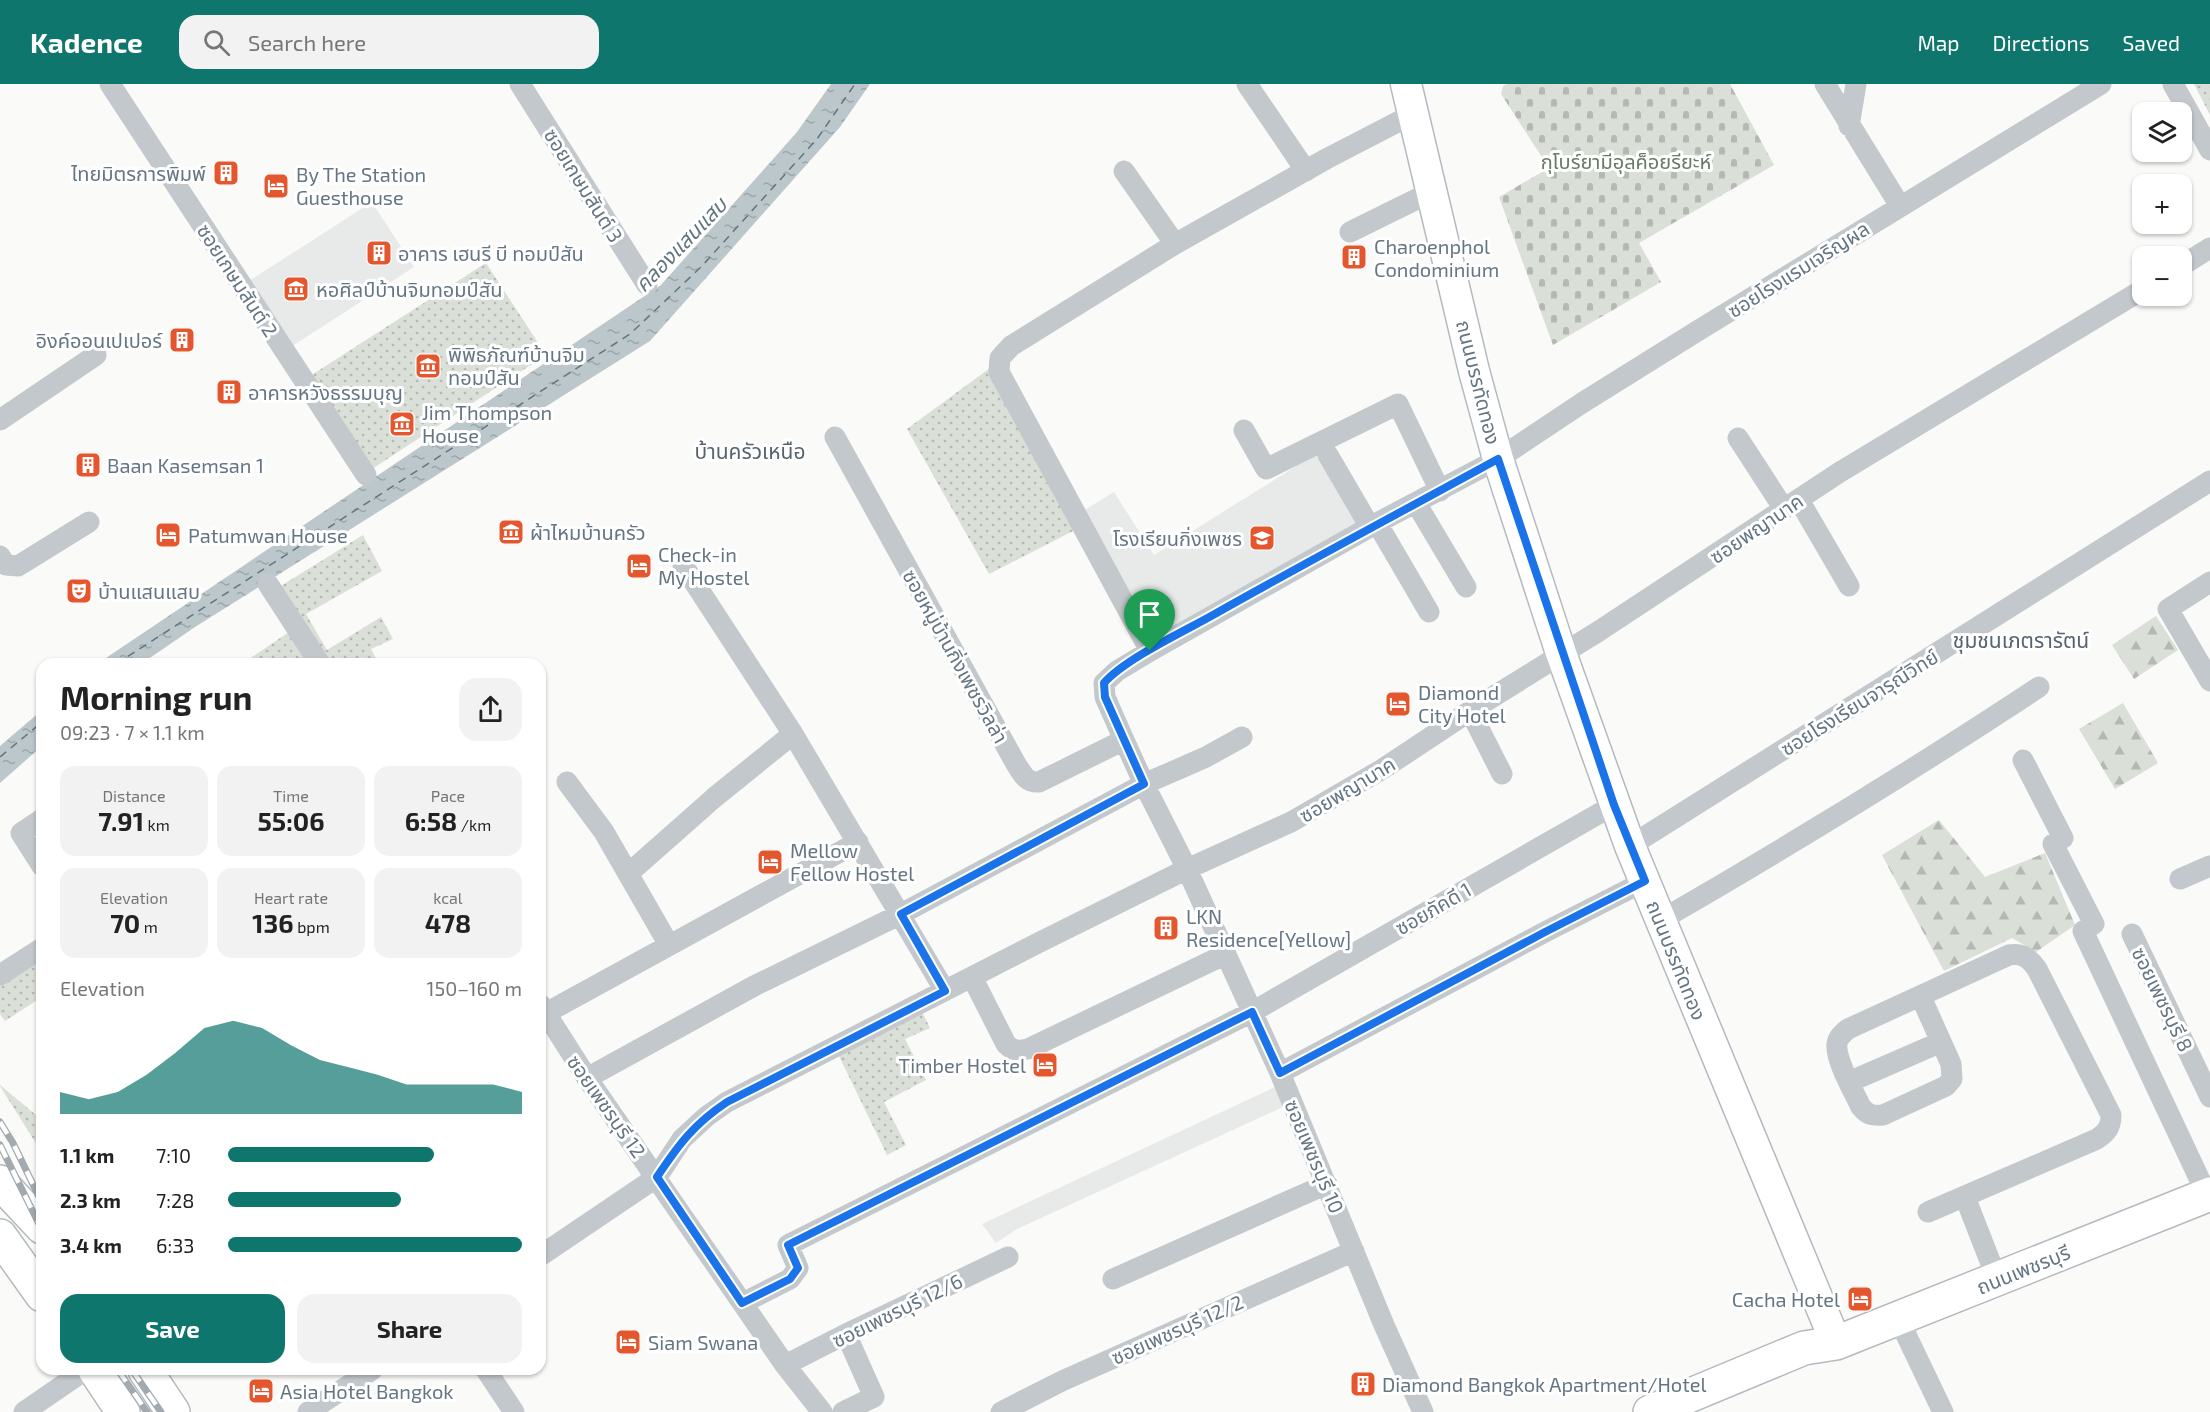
<!DOCTYPE html>
<meta charset="utf-8">
<style>
:root{--surface:#fff;--page:#f2f2f2;--text:#222;--muted:#767676;--accent:#0f766e}
body{margin:0;font-family:"Exo 2","Noto Sans Thai",sans-serif;background:var(--page);color:var(--text);height:100vh;display:flex;flex-direction:column;font-size:22px;white-space:nowrap}
*{box-sizing:border-box;margin:0}
p{font-size:20px;color:var(--muted)}
.icon{flex:none;width:33px;height:33px;fill:none;stroke:currentColor;stroke-width:2;stroke-linecap:round;stroke-linejoin:round}
.map{position:relative;flex:1;overflow:hidden}
.sheet{position:absolute;left:36px;top:574px;width:510px;height:717px;display:flex;flex-direction:column;background:var(--surface);border-radius:18px;box-shadow:0 2px 4px #0004}
.sheet>*{flex:none}
.controls{position:absolute;left:2132px;top:18px;display:grid;gap:12px}
.controls a{display:grid;place-items:center;width:60px;height:60px;border-radius:12px;background:var(--surface);box-shadow:0 2px 4px #0004;font-size:30px}
.pin{position:absolute;display:grid;place-items:center;width:51px;height:51px;color:#fff;margin:-62px -26px;border-radius:50% 50% 50% 0;rotate:-45deg;box-shadow:0 0 6px #0007}
.pin .icon{rotate:45deg}
.round{display:grid;place-items:center;flex:none;width:63px;height:63px;border-radius:18px;background:var(--page)}
.headline{display:flex;align-items:center;justify-content:space-between;height:102px;padding:0 24px}
h1{font-size:33px;font-weight:700;line-height:45px}
.stats{display:grid;grid-template-columns:repeat(3,1fr);gap:9px;height:102px;padding:6px 24px}
.stats div{display:grid;align-content:center;border-radius:15px;background:var(--page);text-align:center}
.stats b{font-size:26px;font-weight:700}
.stats small{font-size:16px;font-weight:400}
.stats p{font-size:16px}
.chart{height:168px;padding:12px 24px}
.chart p{display:flex;justify-content:space-between}
.chart svg{width:100%;height:108px;margin-top:6px;fill:var(--accent);opacity:.7}
.primary-button{display:flex;gap:12px;margin-top:auto;padding:12px 24px}
.primary-button a{flex:1;height:69px;border-radius:18px;background:var(--accent);color:#fff;font-size:24px;font-weight:700;line-height:69px;text-align:center}
.primary-button a+a{background:var(--page);color:var(--text)}
ul{padding:0 24px;list-style:none;font-size:20px}
li{display:grid;grid-template-columns:96px 72px 1fr;align-items:center;height:45px}
li i{height:15px;border-radius:8px;background:var(--accent)}
header{display:flex;align-items:center;gap:36px;box-sizing:border-box;height:84px;padding:0 30px;background:var(--accent);color:#fff}
header strong{font-size:28px}
nav{display:flex;gap:33px;margin-inline-start:auto;font-size:21px}
.search{width:420px;height:54px;background:var(--page);display:flex;align-items:center;gap:15px;box-sizing:border-box;padding:0 21px;border-radius:18px;color:var(--muted);font-size:22px}
.map>svg:first-child{display:block}
.built{fill:#e8e9e9}
.green{fill:url(#green-dots)}
.forest{fill:url(#forest-firs)}
.cemetery{fill:url(#cemetery-stones)}
.water{fill:url(#water-ripples)}
.lines{fill:none;stroke-linecap:round;stroke-linejoin:round}
.ferry{stroke:#60757c;stroke-width:1.5;stroke-dasharray:8 6;stroke-linecap:butt}
.secondary-casing{stroke:#b3babf;stroke-width:33}
.primary-casing{stroke:#b5babe;stroke-width:36}
.street{stroke:#c3c8cc;stroke-width:21}
.secondary{stroke:#fff;stroke-width:30}
.primary{stroke:#fff;stroke-width:33}
.rail-casing{stroke:#a2aab0;stroke-width:7}
.rail{stroke:#fff;stroke-width:4.5;stroke-dasharray:14;stroke-linecap:butt}
.route-casing{stroke:#fff;stroke-width:12}
.route{stroke:#1a73e8;stroke-width:8}
.labels{text-anchor:middle;dominant-baseline:central;stroke-width:6;stroke-linejoin:round;paint-order:stroke}
.park-label{font-size:20px;fill:#687a64;stroke:#fff}
.poi-label{font-size:20px;fill:#657683;stroke:#fff;text-anchor:start}
.street-label{font-size:20px;fill:#657683;stroke:#fff}
.water-label{font-size:21px;font-style:italic;fill:#60757c;stroke:#fff}
.neighbourhood-label{font-size:21px;fill:#57646e;stroke:#fff}
</style>
<header>
<strong>Kadence</strong>
<div class="search"><svg class="icon" aria-label="search" viewBox="0 0 24 24"><circle cx="10" cy="10" r="6"/><path d="M15 15l6 6"/></svg>Search here</div>
<nav><a>Map</a><a>Directions</a><a>Saved</a></nav>
</header>
<div class="map">
<svg width="2210" height="1328" viewBox="0 0 2210 1328">
<defs>
<pattern id="green-dots" width="8" height="8" patternUnits="userSpaceOnUse" patternTransform="scale(1.5)"><rect width="8" height="8" fill="#dadfd7"/><path d="M2 2h.1M6 6h.1" fill="none" stroke="#b4b9b4" stroke-width="1.8" stroke-linecap="round"/></pattern>
<pattern id="forest-firs" width="22" height="20" patternUnits="userSpaceOnUse" patternTransform="scale(1.5)"><rect width="22" height="20" fill="#dadfd7"/><path d="M5 1l3.5 6h-7zM16 11l3.5 6h-7z" fill="#b4b9b4"/></pattern>
<pattern id="cemetery-stones" width="16" height="16" patternUnits="userSpaceOnUse" patternTransform="scale(1.5)"><rect width="16" height="16" fill="#dadfd7"/><path d="M2 7V4a2 2 0 0 1 4 0v3zM10 15v-3a2 2 0 0 1 4 0v3z" fill="#b4b9b4"/></pattern>
<pattern id="water-ripples" width="26" height="14" patternUnits="userSpaceOnUse" patternTransform="scale(1.5)"><rect width="26" height="14" fill="#bbc7cb"/><path d="M2 4q2-2 4 0t4 0M15 11q2-2 4 0t4 0" fill="none" stroke="#9ca6aa"/></pattern>
</defs>
<rect width="100%" height="100%" fill="#fafaf8"/>
<path class="built" d="M372 118 414 183 291 263 249 197Z
M1319 368 1374 436 1150 563 1078 430 1114 408 1154 471Z
M1275 1003 1283 1023 1015 1146 996 1159 982 1140Z"/>
<path class="green" d="M2194 0H2210V31Z
M486 179 546 271 369 387 310 292Z
M990 284 1075 446 989 490 907 345Z
M363 451 382 487 306 530 327 566 381 533 393 555 371 565 379 580H325L276 505Z
M292 546 314 580H252L249 575Z
M42 874V913L5 937 0 930V899Z
M921 926 930 944 905 955 926 996 884 1018 906 1061 887 1071 837 968Z
M0 1001 42 1036V1069L0 1002Z"/>
<path class="forest" d="M2156 532 2178 566 2134 595 2112 561Z
M2123 619 2158 679 2115 705 2079 645Z
M1939 736 1985 793 2045 769 2075 841 2036 868 2012 854 1944 887 1882 771Z"/>
<path class="cemetery" d="M1507 0H1730L1774 81 1639 159 1661 198 1553 261 1499 113 1549 84 1501 10 1503 2Z"/>
<path class="water" d="M831 0H870L840 43 650 257 195 543 141 580H97L661 201 797 48Z
M42 626V662L0 699V662Z"/>
<g class="lines">
<path class="ferry" d="M116 580 630 250 701 183 817 55 855 0
M0 673 42 638"/>
<g class="secondary-casing">
<path id="secondary" d="M1406 0 1474 287 1498 375 1561 569 1630 762 1836 1259"/>
</g>
<g class="primary-casing">
<path id="primary" d="M0 1098 42 1143
M0 1152 42 1211
M95 1286 123 1328
M145 1286 173 1328
M1650 1328 1804 1264 1836 1259 2210 1110"/>
</g>
<path class="street" d="M110 0 366 391
M520 0 647 201
M1247 0 1306 87
M1825 0 1900 122
M2173 0 2210 66
M1849 42 1856 0
M1124 87 1175 160
M1350 148 1431 108
M2181 182 2210 164
M0 336 96 271
M1244 346 1266 385 1398 320 1440 407
M835 353 1016 680C1022 689 1026 699 1039 698L1124 656
M1738 354 1784 425
M1328 371 1370 443
M1799 416 1849 502
M1416 419 1466 503
M1377 439 1429 528
M0 472 6 481 18 482 89 438
M683 481 793 650 945 907
M2210 498 2168 525 2210 597
M268 500 320 580
M1150 567 999 288 1000 274 1011 262 1175 160 1328 74 1413 30
M1470 627 1502 690
M2023 676 2063 754 2053 760 2094 840 2083 847 2207 1111
M567 698 604 748 669 861
M42 735 21 749 42 782
M1630 762 2210 397
M629 789 715 713 793 650
M2180 795 2210 782
M1661 836C1789 762 1915 685 2039 603
M2132 850 2210 1013
M0 891 42 864
M972 893 1006 960C1013 967 1018 967 1028 965L1226 870
M1921 913 1951 980 1952 995 1946 1002 1883 1031C1872 1032 1868 1031 1861 1023 1854 1008 1835 976 1837 960 1838 953 1843 949 1848 945L2009 871C2023 869 2029 874 2037 885L2111 1031C2111 1043 2107 1048 2097 1055L1928 1128
M540 920 587 994 785 1281 822 1328
M546 929 858 758
M1280 989 1545 848 1645 797
M587 994 754 902 901 830 1144 700 1206 673 1242 653
M1849 998 1941 958
M1965 1113 1997 1195
M540 1172 657 1093 682 1055 707 1032 727 1018 1040 858 1187 785 1291 738 1381 686 1470 627 1599 547 1840 388 2142 206
M1113 1195 1327 1100
M743 1219 790 1195 798 1184 788 1161 1252 928 1614 721
M1898 1234 1943 1328
M785 1281 846 1250 1008 1173
M486 1286 514 1328
M24 1328 85 1286
M308 1328 372 1286
M843 1328 874 1313 846 1250
M1001 1328 1062 1297 1354 1167
M1423 1328 1384 1241 1280 989 1187 785 1144 700 1124 656 1105 613 1104 599 1117 587 1150 567 1377 439 1498 375 1582 319 1699 246 2101 0"/>
<use href="#secondary" class="secondary"/>
<use href="#primary" class="primary"/>
<g class="rail-casing">
<path id="rail" d="M0 1038 13 1059 42 1119
M0 1061 42 1146
M118 1286 147 1328
M132 1286 161 1328"/>
</g>
<use href="#rail" class="rail"/>
</g>
<g class="lines">
<g class="route-casing">
<path id="route" d="M1498 375 1614 721 1645 797 1545 848 1280 989 1252 928 788 1161 798 1184 790 1195 742 1219 657 1093C679 1060 694 1040 727 1018L945 907 901 830 1144 700 1105 613 1104 599C1125 575 1183 548 1213 531 1307 478 1403 427 1498 375Z"/>
</g>
<use href="#route" class="route"/>
</g>
<defs>
<g id="building-square" transform="scale(1.35)"><rect x="-9" y="-9" width="18" height="18" rx="4" fill="#e4572e" stroke="#fff"/><path d="M-4-6H4V6H1V3H-1V6H-4ZM-2.5-4.3h1.7v1.8h-1.7ZM.8-4.3h1.7v1.8H.8ZM-2.5-1h1.7V.8h-1.7ZM.8-1h1.7V.8H.8Z" fill="#fff"/></g>
<g id="hotel-square" transform="scale(1.35)"><rect x="-9" y="-9" width="18" height="18" rx="4" fill="#e4572e" stroke="#fff"/><path d="M-6-4.5h1.5V1H6V5H4.5V3h-9V5H-6ZM-4 0a1.8 1.8 0 1 1 3.6 0ZM.5 0V-2.5h3Q6-2.5 6 0Z" fill="#fff"/></g>
<g id="museum-square" transform="scale(1.35)"><rect x="-9" y="-9" width="18" height="18" rx="4" fill="#e4572e" stroke="#fff"/><path d="M0-6L6-3V-2H-6V-3ZM-5-1h2V3h-2ZM-1-1h2V3h-2ZM3-1h2V3H3ZM-6 4H6V6H-6Z" fill="#fff"/></g>
<g id="school-square" transform="scale(1.35)"><rect x="-9" y="-9" width="18" height="18" rx="4" fill="#e4572e" stroke="#fff"/><path d="M0-5L7-2L0 1L-7-2ZM-4 1L0 2.5L4 1V4Q0 6-4 4Z" fill="#fff"/></g>
<g id="theatre-square" transform="scale(1.35)"><rect x="-9" y="-9" width="18" height="18" rx="4" fill="#e4572e" stroke="#fff"/><path d="M-5-5.5Q0-4 5-5.5V0Q5 5 0 6Q-5 5-5 0ZM-3.3-2.5H-1v1.5H-3.3ZM1-2.5H3.3v1.5H1ZM-2.8 1Q0 5.5 2.8 1Z" fill="#fff"/></g>
</defs>
<g fill-rule="evenodd">
<use href="#building-square" x="226" y="89"/>
<use href="#hotel-square" x="276" y="102"/>
<use href="#building-square" x="379" y="169"/>
<use href="#building-square" x="1354" y="173"/>
<use href="#museum-square" x="296" y="205"/>
<use href="#building-square" x="182" y="256"/>
<use href="#museum-square" x="428" y="282"/>
<use href="#building-square" x="229" y="308"/>
<use href="#museum-square" x="402" y="340"/>
<use href="#building-square" x="88" y="381"/>
<use href="#museum-square" x="511" y="448"/>
<use href="#hotel-square" x="168" y="451"/>
<use href="#school-square" x="1262" y="454"/>
<use href="#hotel-square" x="639" y="482"/>
<use href="#theatre-square" x="79" y="507"/>
<use href="#hotel-square" x="1398" y="620"/>
<use href="#hotel-square" x="770" y="778"/>
<use href="#building-square" x="1166" y="844"/>
<use href="#hotel-square" x="1045" y="981"/>
<use href="#hotel-square" x="1860" y="1215"/>
<use href="#hotel-square" x="628" y="1258"/>
<use href="#building-square" x="1363" y="1300"/>
<use href="#hotel-square" x="261" y="1307"/>
</g>
<g class="labels">
<g class="park-label">
<text x="1626" y="77">กุโบร์ยามีอุลค็อยรียะห์</text>
</g>
<g class="poi-label">
<text x="206" y="89" text-anchor="end">ไทยมิตรการพิมพ์</text>
<text x="296" y="90">By The Station<tspan x="296" dy="23">Guesthouse</tspan></text>
<text x="1374" y="162">Charoenphol<tspan x="1374" dy="23">Condominium</tspan></text>
<text x="398" y="169">อาคาร เฮนรี บี ทอมป์สัน</text>
<text x="316" y="205">หอศิลป์บ้านจิมทอมป์สัน</text>
<text x="162" y="256" text-anchor="end">อิงค์ออนเปเปอร์</text>
<text x="448" y="270">พิพิธภัณฑ์บ้านจิม<tspan x="448" dy="23">ทอมป์สัน</tspan></text>
<text x="248" y="308">อาคารหวังธรรมบุญ</text>
<text x="422" y="328">Jim Thompson<tspan x="422" dy="23">House</tspan></text>
<text x="107" y="381">Baan Kasemsan 1</text>
<text x="530" y="448">ผ้าไหมบ้านครัว</text>
<text x="188" y="451">Patumwan House</text>
<text x="1242" y="454" text-anchor="end">โรงเรียนกิ่งเพชร</text>
<text x="658" y="470">Check-in<tspan x="658" dy="23">My Hostel</tspan></text>
<text x="98" y="507">บ้านแสนแสบ</text>
<text x="1418" y="608">Diamond<tspan x="1418" dy="23">City Hotel</tspan></text>
<text x="790" y="766">Mellow<tspan x="790" dy="23">Fellow Hostel</tspan></text>
<text x="1186" y="832">LKN<tspan x="1186" dy="23">Residence[Yellow]</tspan></text>
<text x="1026" y="981" text-anchor="end">Timber Hostel</text>
<text x="1840" y="1215" text-anchor="end">Cacha Hotel</text>
<text x="648" y="1258">Siam Swana</text>
<text x="1382" y="1300">Diamond Bangkok Apartment/Hotel</text>
<text x="280" y="1307">Asia Hotel Bangkok</text>
</g>
<g class="street-label">
<text transform="translate(584 101) rotate(58)">ซอยเกษมสันต์ 3</text>
<text transform="translate(1798 185) rotate(-32)">ซอยโรงแรมเจริญผล</text>
<text transform="translate(238 196) rotate(57)">ซอยเกษมสันต์ 2</text>
<text transform="translate(1479 298) rotate(76)">ถนนบรรทัดทอง</text>
<text transform="translate(1756 444) rotate(-34)">ซอยพญานาค</text>
<text transform="translate(956 572) rotate(61)">ซอยหมู่บ้านกิ่งเพชรวิลล่า</text>
<text transform="translate(1859 618) rotate(-32)">ซอยโรงเรียนจารุณีวิทย์</text>
<text transform="translate(1347 705) rotate(-31)">ซอยพญานาค</text>
<text transform="translate(1433 824) rotate(-30)">ซอยภัคดี 1</text>
<text transform="translate(1677 876) rotate(68)">ถนนบรรทัดทอง</text>
<text transform="translate(2163 915) rotate(64)">ซอยเพชรบุรี 8</text>
<text transform="translate(607 1022) rotate(55)">ซอยเพชรบุรี 12</text>
<text transform="translate(1315 1072) rotate(67)">ซอยเพชรบุรี 10</text>
<text transform="translate(2023 1185) rotate(-22)">ถนนเพชรบุรี</text>
<text transform="translate(897 1226) rotate(-26)">ซอยเพชรบุรี 12/6</text>
<text transform="translate(1177 1245) rotate(-24)">ซอยเพชรบุรี 12/2</text>
</g>
<g class="water-label">
<text transform="translate(680 160) rotate(-46)">คลองแสนแสบ</text>
</g>
<g class="neighbourhood-label">
<text x="750" y="366">บ้านครัวเหนือ</text>
<text x="2021" y="555">ชุมชนเภตรารัตน์</text>
</g>
</g>
</svg>
<div class="controls">
<a><svg class="icon" aria-label="layers" viewBox="0 0 24 24"><path d="M12 4l9 5-9 5-9-5zM3 14l9 5 9-5"/></svg></a>
<a>+</a>
<a>−</a>
</div>
<div class="pin" style="left:1150px;top:567px;background:#1e9e55"><svg class="icon" aria-label="arrive" viewBox="0 0 24 24"><path d="M6 21V4h12l-3 4 3 4H6"/></svg></div>
<section class="sheet">
<div class="headline"><div><h1>Morning run</h1><p>09:23 · 7 × 1.1 km</p></div><a class="round"><svg class="icon" aria-label="share" viewBox="0 0 24 24"><path d="M12 15V3M7 8l5-5 5 5M5 13v7h14v-7"/></svg></a></div>
<div class="stats">
<div><p>Distance</p><b>7.91<small> km</small></b></div>
<div><p>Time</p><b>55:06</b></div>
<div><p>Pace</p><b>6:58<small> /km</small></b></div>
</div>
<div class="stats">
<div><p>Elevation</p><b>70<small> m</small></b></div>
<div><p>Heart rate</p><b>136<small> bpm</small></b></div>
<div><p>kcal</p><b>478</b></div>
</div>
<div class="chart"><p><span>Elevation</span>150–160 m</p>
<svg viewBox="0 0 160 44" preserveAspectRatio="none"><path d="M0 44V35L10 38L20 35L30 28L40 19L50 9L60 6L70 9L80 16L90 22L100 25L110 28L120 32L130 32L140 32L150 32L160 35V44z"/></svg>
</div>
<ul>
<li><b>1.1 km</b>7:10<i style="width:70%"></i></li>
<li><b>2.3 km</b>7:28<i style="width:59%"></i></li>
<li><b>3.4 km</b>6:33<i style="width:100%"></i></li>
</ul>
<div class="primary-button"><a>Save</a><a>Share</a></div>
</section>
</div>
